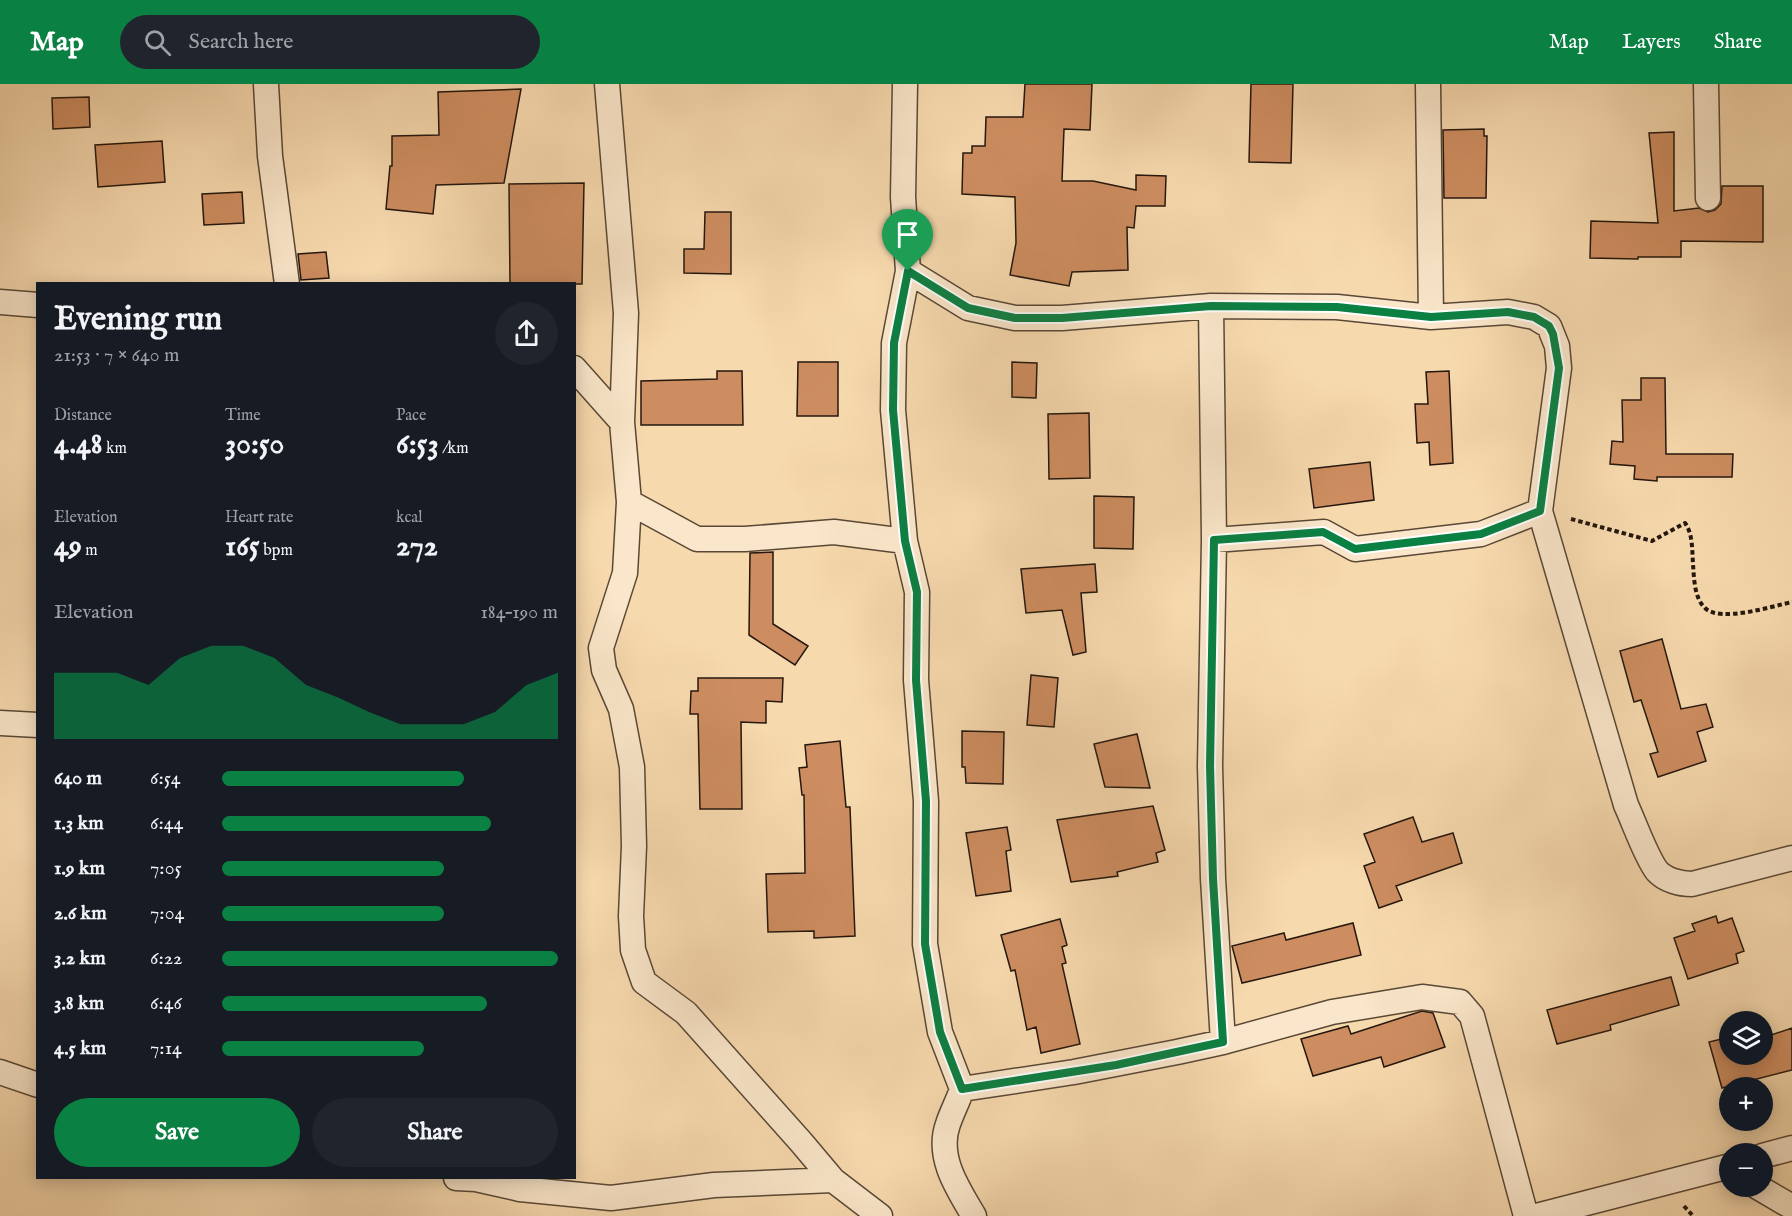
<!DOCTYPE html>
<meta charset="utf-8">
<style>
:root{--surface:#171b24;--page:#20242c;--text:#f1f3f6;--muted:#9ea1a6;--accent:#0b8043}
body{margin:0;font-family:"IM FELL English",serif;background:var(--page);color:var(--text);height:100vh;display:flex;flex-direction:column;font-size:22px;white-space:nowrap}
*{box-sizing:border-box;margin:0}
p{font-size:20px;color:var(--muted)}
.icon{flex:none;width:33px;height:33px;fill:none;stroke:currentColor;stroke-width:2;stroke-linecap:round;stroke-linejoin:round}
.map{position:relative;flex:1;overflow:hidden}
.side{position:absolute;left:36px;top:198px;width:540px;height:897px;display:flex;flex-direction:column;background:var(--surface);border-radius:0px;box-shadow:0 3px 15px #0003}
.side>*{flex:none}
.controls{position:absolute;left:1719px;top:927px;display:grid;gap:12px}
.controls a{display:grid;place-items:center;width:54px;height:54px;border-radius:50%;background:var(--surface);box-shadow:0 3px 15px #0003;font-size:30px}
.pin{position:absolute;display:grid;place-items:center;width:51px;height:51px;color:#fff;margin:-62px -26px;border-radius:50% 50% 50% 0;rotate:-45deg;box-shadow:0 0 6px #0007}
.pin .icon{rotate:45deg}
.round{display:grid;place-items:center;flex:none;width:63px;height:63px;border-radius:32px;background:var(--page)}
.summary{display:flex;align-items:center;justify-content:space-between;height:102px;padding:0 18px}
h1{font-size:33px;font-weight:800;line-height:45px}
.stats{display:grid;grid-template-columns:repeat(3,1fr);gap:9px;height:102px;padding:6px 18px}
.stats div{display:grid;align-content:center}
.stats b{font-size:30px;font-weight:800}
.stats small{font-size:16px;font-weight:400}
.stats p{font-size:16px}
.chart{height:168px;padding:12px 18px}
.chart p{display:flex;justify-content:space-between}
.chart svg{width:100%;height:108px;margin-top:6px;fill:var(--accent);opacity:.7}
.primary-button{display:flex;gap:12px;margin-top:auto;padding:12px 18px}
.primary-button a{flex:1;height:69px;border-radius:36px;background:var(--accent);color:#fff;font-size:24px;font-weight:800;line-height:69px;text-align:center}
.primary-button a+a{background:var(--page);color:var(--text)}
ul{padding:0 18px;list-style:none;font-size:20px}
li{display:grid;grid-template-columns:96px 72px 1fr;align-items:center;height:45px}
li i{height:15px;border-radius:8px;background:var(--accent)}
header{display:flex;align-items:center;gap:36px;box-sizing:border-box;height:84px;padding:0 30px;background:var(--accent);color:#fff}
header strong{font-size:28px}
nav{display:flex;gap:33px;margin-inline-start:auto;font-size:21px}
.search{width:420px;height:54px;background:var(--page);display:flex;align-items:center;gap:15px;box-sizing:border-box;padding:0 21px;border-radius:33px;color:var(--muted);font-size:22px}
.map>svg:first-child{display:block}
.building{fill:#cd8d60;stroke:#24170e;stroke-width:1.5}
.lines{fill:none;stroke-linecap:round;stroke-linejoin:round}
.street-casing{stroke:#594836;stroke-width:27}
.path{stroke:#24170e;stroke-width:4;stroke-dasharray:4.5 3;stroke-linecap:butt}
.street{stroke:#fae6ca;stroke-width:24}
.route-casing{stroke:#fff;stroke-width:12}
.route{stroke:#0b8043;stroke-width:8}
</style>
<header>
<strong>Map</strong>
<div class="search"><svg class="icon" aria-label="search" viewBox="0 0 24 24"><circle cx="10" cy="10" r="6"/><path d="M15 15l6 6"/></svg>Search here</div>
<nav><a>Map</a><a>Layers</a><a>Share</a></nav>
</header>
<div class="map">
<svg width="1792" height="1132" viewBox="0 0 1792 1132">
<rect width="100%" height="100%" fill="#f7d9ae"/>
<filter id="stains"><feTurbulence type="fractalNoise" baseFrequency=".00333" numOctaves="4"/><feColorMatrix values="0 0 0 0 .2 0 0 0 0 .09 0 0 0 0 .02 0 0 0 .5 -.17"/></filter>
<radialGradient id="worn" r=".72"><stop offset=".6" stop-color="#630" stop-opacity="0"/><stop offset="1" stop-color="#630" stop-opacity=".3"/></radialGradient>
<path class="building" d="M1025 0H1092L1090 46 1064 45 1062 97H1093L1136 106V91L1166 92 1165 122H1136L1134 144 1127 143 1128 186 1072 188 1069 202 1010 191 1016 159 1015 113 962 110 963 69H972V62H985L986 33H1023Z
M1251 0H1293L1291 79 1249 78Z
M521 5 504 99 436 101 433 130 386 125 390 82H392V52L439 51 438 8Z
M89 13 90 43 53 45 52 14Z
M1484 45V52H1487L1486 114H1444L1443 46Z
M1674 48V127L1699 124 1708 128 1715 126 1721 120 1722 102H1763V158L1681 157V173H1638V175L1590 174 1591 137 1658 139 1649 49Z
M162 57 165 98 98 103 95 61Z
M584 99 582 200H510L509 100Z
M242 108 244 139 204 141 202 110Z
M705 128H731V190L684 189V165H704Z
M326 168 329 194 301 196 298 170Z
M798 278H838V332H797Z
M1012 278 1037 279 1036 314 1012 313Z
M717 287H742L743 341H641V297L717 295Z
M1449 287 1453 379 1430 381 1429 358 1417 359 1415 320H1428L1426 288Z
M1641 294H1665L1666 370H1733L1732 393H1657V397L1634 395 1635 382 1610 380 1612 357 1623 358 1622 316H1641Z
M1089 329 1090 394 1049 395 1048 330Z
M1370 378 1374 416 1314 424 1309 385Z
M1094 412 1134 413 1133 465 1094 464Z
M773 468V540L808 562 795 581 749 551 750 469Z
M1095 480 1097 508 1081 509 1086 568 1073 571 1062 526 1026 529 1021 485Z
M1662 555 1681 625 1706 620 1713 643 1697 648 1706 677 1658 693 1650 670 1658 668 1641 616 1634 618 1620 567Z
M1031 591 1058 594 1054 643 1027 641Z
M698 594H783L782 618 766 617V639L741 638 742 725H700L698 630H690L691 607H698Z
M962 647 1004 648 1003 700 966 699 965 683H962Z
M1137 650 1150 704 1105 703 1094 660Z
M840 657 846 723H850L855 852 814 854V847L768 848 766 790 805 789 804 711H802L799 684 807 683 805 661Z
M1153 722 1165 766 1156 769 1158 778 1117 788 1118 792 1071 798 1057 736Z
M1413 733 1422 758 1453 749 1462 779 1396 802 1402 816 1379 824 1364 782 1375 778 1364 750Z
M1007 743 1011 766 1006 767 1011 807 976 812 966 749Z
M1716 832 1718 839 1732 834 1744 867 1736 870 1738 879 1688 895 1674 854 1695 847 1692 840Z
M1060 835 1067 861 1062 863 1066 879 1062 880 1080 960 1041 969 1036 943 1027 946 1015 886 1011 887 1001 851Z
M1353 839 1361 871 1242 899 1232 862 1284 849 1286 856Z
M1671 893 1679 921 1610 941 1611 946 1557 960 1547 926Z
M1422 927 1433 929 1445 963 1384 983 1381 973 1313 992 1301 955 1348 942 1351 950Z
M1792 944V986L1722 1004 1709 958 1730 953V970H1762V954Z"/>
<g class="lines">
<g class="street-casing">
<path id="street" d="M266 0 270 72 287 200
M607 0 626 229 622 338 629 418 625 489 601 564 604 586 621 625 632 683 634 762 631 832 633 866 644 898 686 929 801 1058 833 1096 880 1132
M905 0 903 113 908 187 968 224 1015 234H1062L1211 222 1337 223 1431 233 1508 228 1534 233 1549 242 1557 262 1559 284 1540 427 1626 721C1634 738 1646 773 1657 787 1665 796 1680 800 1692 800L1792 774
M1428 0 1431 233
M1706 0 1708 114
M908 187 894 259 893 326 905 457 917 508 916 596 926 717 925 860 940 948 962 1005
M0 218 38 221
M1211 222 1214 456 1210 682 1213 795 1223 958
M574 284 622 338
M629 418 697 455H745L834 448 905 457
M1214 456 1324 448 1355 465 1481 450 1540 427
M0 639 38 641
M0 988 38 1001
M1762 1072 1792 1064
M456 1094 476 1095 520 1105 611 1114 714 1101 833 1096
M1756 1102 1792 1123
M974 1132C958 1105 936 1073 948 1040 952 1028 958 1017 962 1005L1074 988 1177 968 1223 958 1332 928 1422 913 1460 918 1472 932 1526 1132
M1536 1132 1730 1082"/>
</g>
<path class="path" d="M1571 435 1652 457 1685 439C1693 450 1692 466 1693 480 1694 493 1694 514 1705 524 1720 539 1773 522 1792 518
M1684 1122 1693 1132"/>
<use href="#street" class="street"/>
</g>
<g class="lines">
<g class="route-casing">
<path id="route" d="M908 187 968 224 1015 234H1062L1211 222 1337 223 1431 233 1508 228 1534 233 1549 242 1553 250 1559 284 1540 427 1481 450 1355 465 1323 448 1214 456 1210 682 1213 795 1223 958 1116 981 962 1005 940 948 925 860 926 717 916 596 917 508 905 457 893 326 894 259Z"/>
</g>
<use href="#route" class="route"/>
</g>
<rect width="100%" height="100%" filter="url(#stains)"/>
<rect width="100%" height="100%" fill="url(#worn)"/>
</svg>
<div class="controls">
<a><svg class="icon" aria-label="layers" viewBox="0 0 24 24"><path d="M12 4l9 5-9 5-9-5zM3 14l9 5 9-5"/></svg></a>
<a>+</a>
<a>−</a>
</div>
<div class="pin" style="left:908px;top:187px;background:#1e9e55"><svg class="icon" aria-label="arrive" viewBox="0 0 24 24"><path d="M6 21V4h12l-3 4 3 4H6"/></svg></div>
<section class="side">
<div class="summary"><div><h1>Evening run</h1><p>21:53 · 7 × 640 m</p></div><a class="round"><svg class="icon" aria-label="share" viewBox="0 0 24 24"><path d="M12 15V3M7 8l5-5 5 5M5 13v7h14v-7"/></svg></a></div>
<div class="stats">
<div><p>Distance</p><b>4.48<small> km</small></b></div>
<div><p>Time</p><b>30:50</b></div>
<div><p>Pace</p><b>6:53<small> /km</small></b></div>
</div>
<div class="stats">
<div><p>Elevation</p><b>49<small> m</small></b></div>
<div><p>Heart rate</p><b>165<small> bpm</small></b></div>
<div><p>kcal</p><b>272</b></div>
</div>
<div class="chart"><p><span>Elevation</span>184–190 m</p>
<svg viewBox="0 0 160 44" preserveAspectRatio="none"><path d="M0 44V17L10 17L20 17L30 22L40 11L50 6L60 6L70 11L80 22L90 27L100 33L110 38L120 38L130 38L140 33L150 22L160 17V44z"/></svg>
</div>
<ul>
<li><b>640 m</b>6:54<i style="width:72%"></i></li>
<li><b>1.3 km</b>6:44<i style="width:80%"></i></li>
<li><b>1.9 km</b>7:05<i style="width:66%"></i></li>
<li><b>2.6 km</b>7:04<i style="width:66%"></i></li>
<li><b>3.2 km</b>6:22<i style="width:100%"></i></li>
<li><b>3.8 km</b>6:46<i style="width:79%"></i></li>
<li><b>4.5 km</b>7:14<i style="width:60%"></i></li>
</ul>
<div class="primary-button"><a>Save</a><a>Share</a></div>
</section>
</div>
